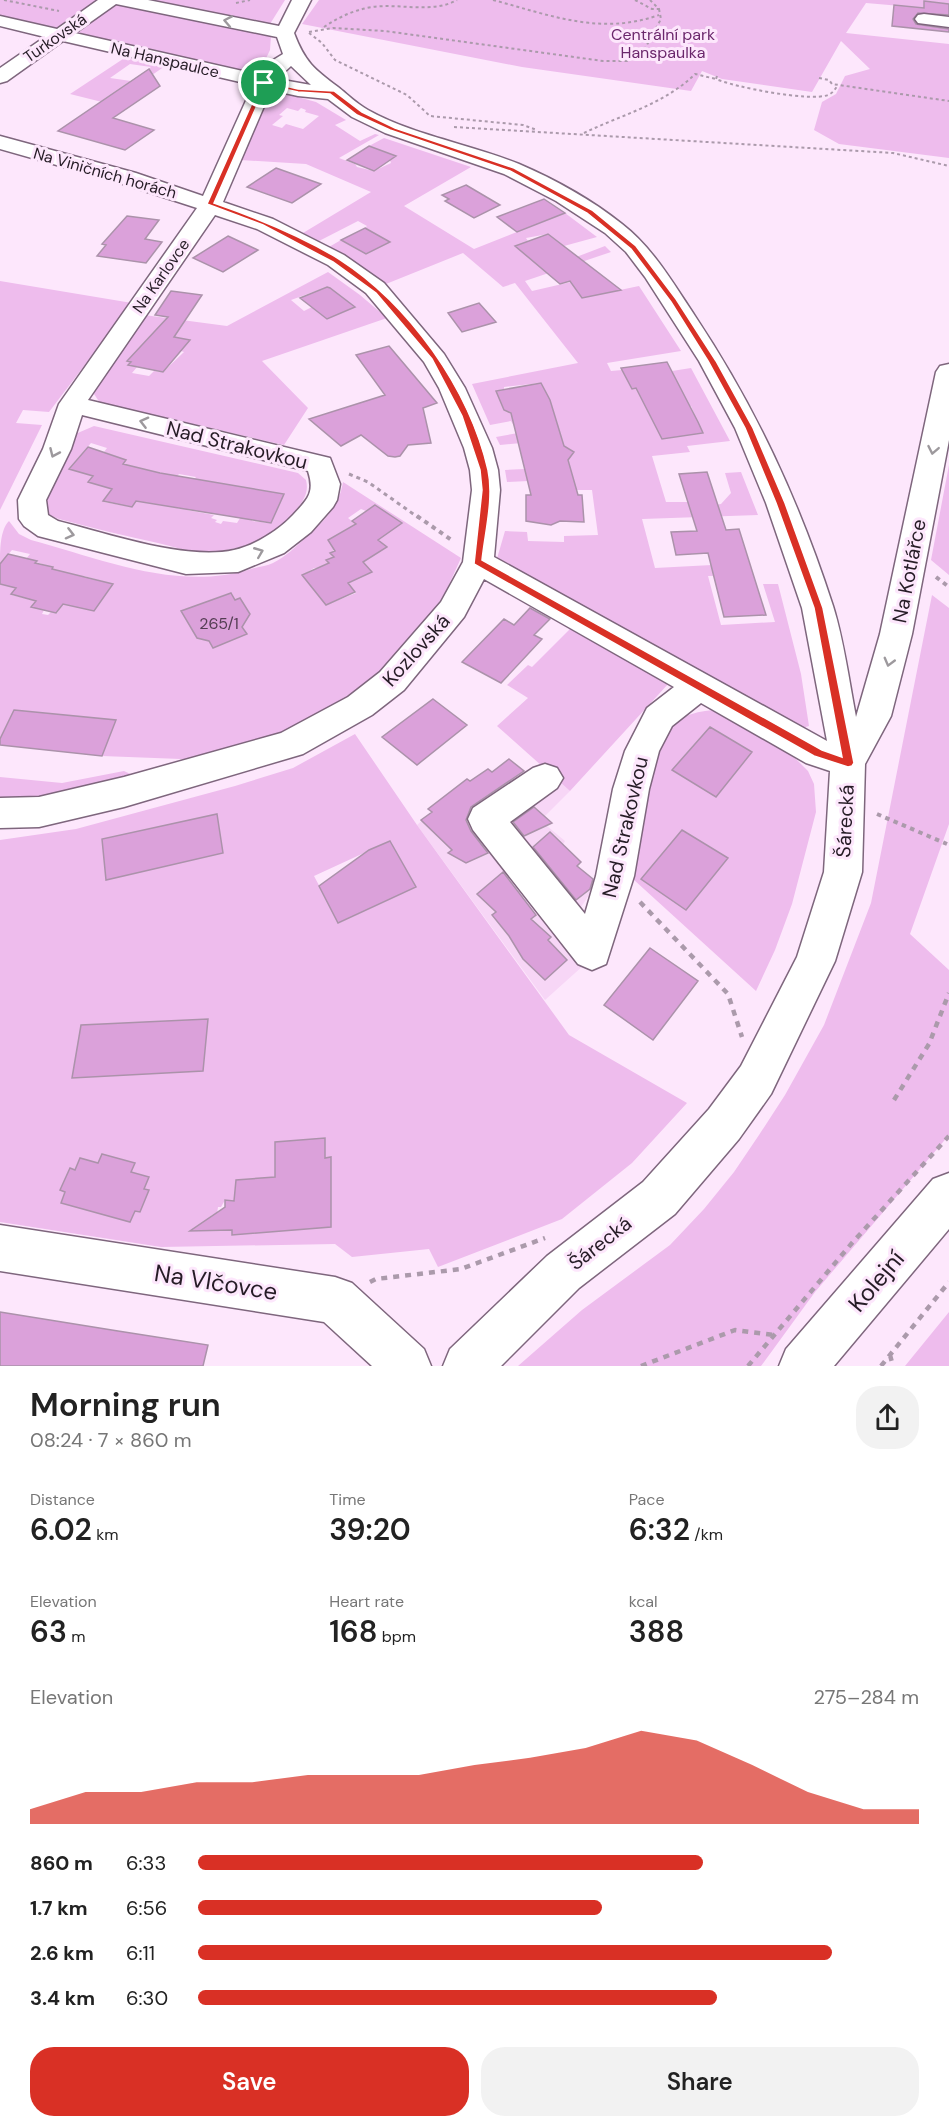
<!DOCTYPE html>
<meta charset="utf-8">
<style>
:root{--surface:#fff;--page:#f2f2f2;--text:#222;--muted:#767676;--accent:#d93025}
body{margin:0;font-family:"DM Sans",sans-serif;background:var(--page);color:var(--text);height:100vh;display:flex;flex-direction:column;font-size:22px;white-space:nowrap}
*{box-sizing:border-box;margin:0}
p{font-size:20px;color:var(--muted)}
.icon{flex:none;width:33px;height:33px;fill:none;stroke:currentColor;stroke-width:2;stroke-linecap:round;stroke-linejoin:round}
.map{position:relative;height:1366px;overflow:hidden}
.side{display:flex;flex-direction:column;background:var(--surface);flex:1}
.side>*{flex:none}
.pin{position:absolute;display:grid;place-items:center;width:51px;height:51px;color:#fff;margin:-26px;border:3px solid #fff;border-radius:50%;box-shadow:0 2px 6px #0007}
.round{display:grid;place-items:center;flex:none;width:63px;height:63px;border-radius:24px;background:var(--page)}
.summary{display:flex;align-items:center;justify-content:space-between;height:102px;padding:0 30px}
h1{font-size:33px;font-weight:600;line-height:45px}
.figures{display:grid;grid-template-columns:repeat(3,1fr);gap:9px;height:102px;padding:6px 30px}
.figures div{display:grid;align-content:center}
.figures b{font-size:30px;font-weight:600}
.figures small{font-size:16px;font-weight:400}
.figures p{font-size:16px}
.chart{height:168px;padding:12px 30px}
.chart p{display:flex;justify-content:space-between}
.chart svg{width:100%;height:108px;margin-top:6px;fill:var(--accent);opacity:.7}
.primary-button{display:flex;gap:12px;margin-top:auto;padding:12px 30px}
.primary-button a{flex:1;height:69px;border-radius:24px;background:var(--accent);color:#fff;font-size:24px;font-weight:600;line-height:69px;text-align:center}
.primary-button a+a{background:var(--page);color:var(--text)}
ul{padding:0 30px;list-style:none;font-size:20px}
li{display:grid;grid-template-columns:96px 72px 1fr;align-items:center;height:45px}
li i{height:15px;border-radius:8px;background:var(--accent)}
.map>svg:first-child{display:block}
.built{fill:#f7d6f6}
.green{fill:#eebced;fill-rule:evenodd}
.building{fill:#dba1da;stroke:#ab92aa;stroke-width:1.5}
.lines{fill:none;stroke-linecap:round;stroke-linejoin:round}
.minor-casing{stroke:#7e667d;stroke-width:3}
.path-far3{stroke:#ab9aab;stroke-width:2;stroke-dasharray:3 3;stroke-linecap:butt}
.path-far2{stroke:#ab9aab;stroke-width:3;stroke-dasharray:4 4;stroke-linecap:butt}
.path-far1{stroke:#ab9aab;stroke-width:4;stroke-dasharray:4.5 4.5;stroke-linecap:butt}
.path{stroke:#ab9aab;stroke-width:4.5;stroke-dasharray:6 6;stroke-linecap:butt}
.minor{fill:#fff;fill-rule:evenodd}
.oneway{stroke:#9d999d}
.route{fill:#d93025;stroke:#fff;stroke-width:1.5;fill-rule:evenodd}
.labels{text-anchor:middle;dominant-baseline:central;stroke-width:6;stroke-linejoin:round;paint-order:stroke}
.far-park-label{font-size:16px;fill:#6b276c;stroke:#fde7fc}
.far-street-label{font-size:16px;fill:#261c26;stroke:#fde7fc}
.number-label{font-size:16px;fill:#533d53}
.street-label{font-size:20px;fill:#261c26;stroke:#fde7fc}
.near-street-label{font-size:24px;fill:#261c26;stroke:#fde7fc}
</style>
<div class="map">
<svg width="949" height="1366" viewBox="0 0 949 1366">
<rect width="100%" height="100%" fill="#fde7fc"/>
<path class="built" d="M509 759 528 774 543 767 570 791 544 817 547 826 565 841 562 846 577 866 597 883 579 910 604 947 545 1000 417 825 467 779 471 782 488 769 492 772Z"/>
<path class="green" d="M0 0H100L56 30 0 18Z
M141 0H285L270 24Z
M319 0H949V4L925 1 924 8 866 3 846 33 949 44V158L839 144 814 130 822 102 836 94 845 76 870 69 841 41 812 92 722 79 702 71 691 91 522 67 302 24Z
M114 3 271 36 270 50 258 75 73 35 71 32Z
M129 55 168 64 110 104 70 94ZM130 64 151 67 131 81 110 78Z
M272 90 316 102 346 120 335 125 360 141 375 134 379 135 339 158 355 164 357 167 374 171 391 163 390 160 369 146 384 138 471 167 404 206 474 249 565 213 597 237 564 246 548 234 526 238 528 241 516 246 558 264 605 246 611 252 525 281 532 291 571 282 582 298 639 286 681 351 607 363 611 371 622 370 677 382 672 371 691 368 730 441 687 446 690 452 652 456 666 502H699L709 506 721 504 731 493 725 473 741 472 758 515 642 519 655 568 750 563 751 575 708 576 721 625 775 622 763 584H778L801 674 809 726 796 730 496 562 505 531 527 532 528 541 564 542V536L598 535 592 490H571L570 479 507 482 505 470 570 467 568 458 572 454 571 450 532 442 500 445 496 437 518 433 511 421 490 425 472 384 578 363 515 283 503 287 463 253 386 284 329 247 341 240 366 254 389 242 365 228 367 226 358 221 319 241 303 233 371 192 306 164 240 160ZM287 108 298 111 301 108 306 110 305 112 319 116 303 129 286 124 282 128 272 125 283 116 279 115ZM541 383 551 403 508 412 504 409 496 391 504 389V387ZM691 406 702 433 663 439 650 416 666 410Z
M328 272 360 295 387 318 262 361 308 408 284 445 100 403 92 391 144 315 227 326ZM327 287 354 307 341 313 335 309 321 315 312 307 304 311 291 300ZM181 351 184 352 163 372 154 371 149 376 132 373 137 367 129 365 131 362Z
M0 281 132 303 49 412 23 410 16 423 42 425 0 510Z
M94 426 298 473 306 480C310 495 300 505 291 516 271 541 230 554 199 552 186 551 171 546 158 543 125 536 92 528 59 519L47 514 42 503 73 435ZM91 443 107 448 104 452 126 460 123 464 174 480 179 474 196 477 193 481 284 494 270 523 252 521 253 516 242 515 237 523 223 521 221 524 215 522 217 520 211 518 214 515 187 510 182 506 180 509 162 502 160 505 136 500 132 507 104 502 112 489 89 482 93 476 69 469Z
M949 465V575L931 560Z
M343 482 461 558 447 589 429 619 382 670 361 689 324 713 275 738 207 760 102 756 115 720 14 710 0 739V584L16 588 12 595 36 601 31 607 44 610 42 614 48 615 51 612 57 613 63 604 94 611 113 584 84 576 77 586 50 572 52 567 26 559 30 554 12 550 0 564C0 550 0 530 9 521L19 534 31 540C102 559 178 592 251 569 258 567 267 566 273 563 285 557 297 546 306 537 324 521 339 507 343 482ZM375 505 401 523 378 540 386 547 363 562 372 572 348 583 356 593 326 605 303 575 314 568 332 567 327 560 334 557 331 553 357 525 348 518 361 509 366 511ZM230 593 235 600 240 598 245 607 247 619 242 626 247 634 213 647 208 639 197 638 181 611Z
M932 595 949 608V824L910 934 949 970V1135L815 1292 761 1366H518L582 1310 670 1245 704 1209 734 1172 759 1135 785 1095 824 1025 871 903Z
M573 626 669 683 570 791 497 726 528 698 507 685 528 665 532 667Z
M713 710 734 718 796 759 808 771 814 784 816 812 792 904 775 950 756 991 622 869 661 732C677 718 691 712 713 710Z
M355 734 417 825 569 1035 687 1103 632 1163 562 1219 438 1267 429 1249 352 1257 335 1244 161 1247 0 1222V840L76 829 235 786 293 768ZM390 841 416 887 339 923 314 876ZM325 1138V1158H331V1227L232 1234V1230H216L209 1219 212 1215 217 1214 218 1207H221L225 1200 234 1201 236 1180 275 1177 276 1142ZM102 1154 134 1163 131 1172 148 1177 144 1189 149 1190 140 1212 135 1211 130 1222 61 1203 65 1192 60 1190 70 1169 75 1170 98 1163Z
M124 771 143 780 0 804V777L62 783Z
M949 1312V1366H905Z"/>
<path class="building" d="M924 1 949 4V15L918 13 913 19 916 24 949 29V32L892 26 894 5 924 8Z
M149 69 160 86 113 118 154 130 125 150 58 131Z
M369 146 396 156 374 171 347 160Z
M276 168 321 184 292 203 247 187Z
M466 185 500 205 474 218 445 201 449 199 442 195Z
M544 199 565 213 517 232 497 217Z
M127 216 159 220 145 239 162 242 146 263 97 256 106 245 102 244Z
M365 228 390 242 366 254 341 240Z
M548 234 621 290 582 298 570 281 560 284 515 246Z
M228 236 258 250 223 272 193 258Z
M327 287 330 288 355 307 327 319 300 298Z
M171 291 202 295 174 337 190 340 163 372 128 365 131 362 127 361 168 317 155 315Z
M479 303 496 322 462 332 448 313Z
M389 346 437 403 423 408 431 443 408 445 400 456 395 457 388 456 361 435 341 446 309 419 385 395 356 355Z
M667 362 698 422 703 433 662 439 636 388 632 389 621 368Z
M541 383 550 400 564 446 574 452 568 460 578 495H582L584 522 560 521 551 525 526 521V495H531L511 413 504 410 496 391Z
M88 447 126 460 123 464 160 473 284 494 271 523 136 501 132 507 103 501 112 489 88 482 93 476 69 469Z
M707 472 726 530 739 529 766 615 724 617 708 553 676 555 671 532 697 531 679 474Z
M375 505 402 523 378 540 387 547 363 562 372 572 348 583 355 592 326 605 302 575 329 563 326 560 334 557 330 553 335 551 328 540 356 524 352 521Z
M8 554 37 561 35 563 53 567 52 569 113 584 94 611 63 604 56 613 31 607 36 601 11 594 16 588 0 584V564Z
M231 593 235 600 240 598 250 614 242 627 247 634 213 648 209 641 197 638 181 611Z
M530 608 550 619 534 635 542 639 501 683 462 662 504 619 514 625Z
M433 699 467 725 417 765 382 737Z
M14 710 116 720 102 756 0 745V739Z
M710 727 752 752 716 797 672 770Z
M509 759 524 771 471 807 466 820 471 831 488 853 466 863 448 853 452 850 421 820 432 812 428 809 467 779 470 781 488 769 492 772Z
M534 807 552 823 524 836 513 822Z
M217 814 223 853 106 880 102 839Z
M682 830 728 858 686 910 641 879Z
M550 832 581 862 577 866 593 879 590 889 576 900 533 847Z
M390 841 416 887 338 923 319 886 369 850Z
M503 872 536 915 531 919 551 937 548 940 567 960 545 980 523 959 509 936 492 915 496 912 477 894Z
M650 948 698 981 653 1040 604 1005Z
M208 1019 203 1071 72 1078 81 1025Z
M325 1138V1158L331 1157V1227L232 1235V1230L190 1231 225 1207V1200L234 1201 236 1180 275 1177V1142Z
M102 1154 135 1163 131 1172 149 1177 144 1189 149 1190 140 1212 135 1211 130 1222 61 1203 65 1192 60 1190 70 1168 75 1170 80 1158 98 1163Z
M0 1312 118 1331 208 1345 203 1366H0Z"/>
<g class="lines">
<g class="minor-casing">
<path id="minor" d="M98 0H148L279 26 292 0H311L294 33C305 62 314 69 338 87 347 94 357 104 368 110 415 136 470 144 519 164 554 179 592 200 622 224 653 248 673 283 695 316 756 408 799 501 833 606 844 641 849 681 856 717L880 634 936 372 940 366 949 364V440L912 634 891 716 865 764 862 872 835 961 771 1094 739 1139 675 1214 579 1288 501 1366H443L450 1349 547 1256 643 1182 709 1109 741 1066 797 957 824 872 830 771 806 763 701 703 672 726 659 751 649 789 634 876 606 964 592 970 578 964 473 830 468 819 473 808 533 768 545 764 557 768 563 778 557 788 510 822 585 914 596 876 613 789 625 751 647 708 674 687 484 579 464 617 404 690 372 715 303 754 124 807 39 827 0 828V798L39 797 124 777 281 733 348 697 380 672 441 602 463 562 472 490 470 470 464 448 439 388 424 362 366 293 328 265 257 229 215 215 88 400 330 458 340 484 337 500 333 507 311 532 284 553 238 572 186 574 38 536 24 526 19 519 18 500 43 449 59 404 197 208 120 183 0 149V136L136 173 203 196 253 85 63 41 7 81 0 83V68L45 37 0 26V16L57 29ZM116 4 277 37 283 54 270 62 260 75 75 33ZM291 66 311 85 277 79ZM271 90 298 96 328 99 352 117 385 133 504 174 556 201 605 233 626 252 645 277 699 361 735 428 766 503 802 608 827 741 494 557 500 490 498 470 492 448 465 388 444 354 384 283 344 255 273 219 223 202ZM82 415 308 471C315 493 308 499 293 515 279 530 254 546 234 550 186 561 106 533 58 521L48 515 46 500 71 449Z
M924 14 949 17V27L918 23 915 19 918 15Z
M949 1173V1229L834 1366H779L786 1349 933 1179Z
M0 1225 335 1277 352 1283 424 1349 431 1366H372L324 1322 0 1271Z"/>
</g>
<path class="path-far3" d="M4 0 59 11
M493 0C550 15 600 36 659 15
M635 0 652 9H659L650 0
M236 3 250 0
M324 27C339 17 354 10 372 7 400 3 432 14 457 0
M309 32 333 28 385 31 603 61H627L642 54 661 19 659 9
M309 33 322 43 335 60 407 95 430 116 523 125 537 130
M717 76 716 79C734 87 810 102 828 95 833 93 835 89 838 85
M819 78 829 80 832 84 949 101
M454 127 893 153 949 166
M584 133C621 115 665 104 695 74L716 79"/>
<path class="path-far2" d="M349 474 368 482 419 518"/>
<path class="path-far1" d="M417 516 453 541
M936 577 949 587
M877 814 947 844"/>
<path class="path" d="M640 902 728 994 742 1037
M894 1100 929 1044 949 993
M370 1282 376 1279 461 1269 545 1238
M890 1355 893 1366
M641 1366 735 1330 774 1335
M748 1366 852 1243 949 1136
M881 1366 949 1282"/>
<use href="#minor" class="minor"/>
</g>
<defs><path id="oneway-chevron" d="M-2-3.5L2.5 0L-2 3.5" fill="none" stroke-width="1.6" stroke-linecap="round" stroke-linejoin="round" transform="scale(1.5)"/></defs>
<g class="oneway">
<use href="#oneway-chevron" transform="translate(228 21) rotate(-169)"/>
<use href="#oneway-chevron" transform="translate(144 422) rotate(-166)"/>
<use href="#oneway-chevron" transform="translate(933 450) rotate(101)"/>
<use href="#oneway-chevron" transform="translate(54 453) rotate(114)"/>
<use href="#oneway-chevron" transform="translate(70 534) rotate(14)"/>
<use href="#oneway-chevron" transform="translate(259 552) rotate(-22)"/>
<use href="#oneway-chevron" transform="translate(889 662) rotate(105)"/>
</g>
<path class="route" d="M264 81 298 89 334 91 362 112 395 128 514 168 592 210 636 246 676 299 716 361 753 428 785 503 823 608 854 763 852 766 848 767 814 756 474 564 482 490 480 470 462 416 432 359 376 293 333 262 263 225 207 204 261 83ZM266 85 298 92 330 94 357 115 390 130 510 171 587 213 631 249 671 302 708 361 745 428 776 503 814 608 842 757 822 750 482 560C485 532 494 498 488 470 469 388 409 304 339 259 300 235 257 218 214 203Z"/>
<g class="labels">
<g class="far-park-label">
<text x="663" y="34">Centrální park<tspan x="663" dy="18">Hanspaulka</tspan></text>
</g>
<g class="far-street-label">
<text transform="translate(55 38) rotate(-35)">Turkovská</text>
<text transform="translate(165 60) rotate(13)">Na Hanspaulce</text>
<text transform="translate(105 173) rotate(16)">Na Viničních horách</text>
<text transform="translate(161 276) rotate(-55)">Na Karlovce</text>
</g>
<g class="number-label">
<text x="219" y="623">265/1</text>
</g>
<g class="street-label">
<text transform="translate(237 445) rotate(14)">Nad Strakovkou</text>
<text transform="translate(909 571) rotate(-79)">Na Kotlářce</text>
<text transform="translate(416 650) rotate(-48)">Kozlovská</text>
<text transform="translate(845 821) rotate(-87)">Šárecká</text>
<text transform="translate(625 827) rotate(-77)">Nad Strakovkou</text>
<text transform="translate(600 1243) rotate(-38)">Šárecká</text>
</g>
<g class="near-street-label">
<text transform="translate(876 1281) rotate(-50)">Kolejní</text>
<text transform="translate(216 1282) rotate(9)">Na Vlčovce</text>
</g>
</g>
</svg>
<div class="pin" style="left:264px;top:83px;background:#1e9e55"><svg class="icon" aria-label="arrive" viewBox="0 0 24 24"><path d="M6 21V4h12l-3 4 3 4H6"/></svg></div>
</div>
<section class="side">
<div class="summary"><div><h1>Morning run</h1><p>08:24 · 7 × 860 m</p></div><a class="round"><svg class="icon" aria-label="share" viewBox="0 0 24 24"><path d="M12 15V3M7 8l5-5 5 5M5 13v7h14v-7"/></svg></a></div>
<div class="figures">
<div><p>Distance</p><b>6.02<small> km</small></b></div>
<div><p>Time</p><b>39:20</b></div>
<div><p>Pace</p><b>6:32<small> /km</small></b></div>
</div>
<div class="figures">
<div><p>Elevation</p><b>63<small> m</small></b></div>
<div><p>Heart rate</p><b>168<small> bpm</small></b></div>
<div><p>kcal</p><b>388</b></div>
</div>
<div class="chart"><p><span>Elevation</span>275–284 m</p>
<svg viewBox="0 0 160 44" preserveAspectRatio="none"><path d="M0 44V38L10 31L20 31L30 27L40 27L50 24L60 24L70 24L80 20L90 17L100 13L110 6L120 10L130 20L140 31L150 38L160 38V44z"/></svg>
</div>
<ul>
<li><b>860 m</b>6:33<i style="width:70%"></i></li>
<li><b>1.7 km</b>6:56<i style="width:56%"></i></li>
<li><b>2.6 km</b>6:11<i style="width:88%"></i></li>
<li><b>3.4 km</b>6:30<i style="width:72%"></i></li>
</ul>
<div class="primary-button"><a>Save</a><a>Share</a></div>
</section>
